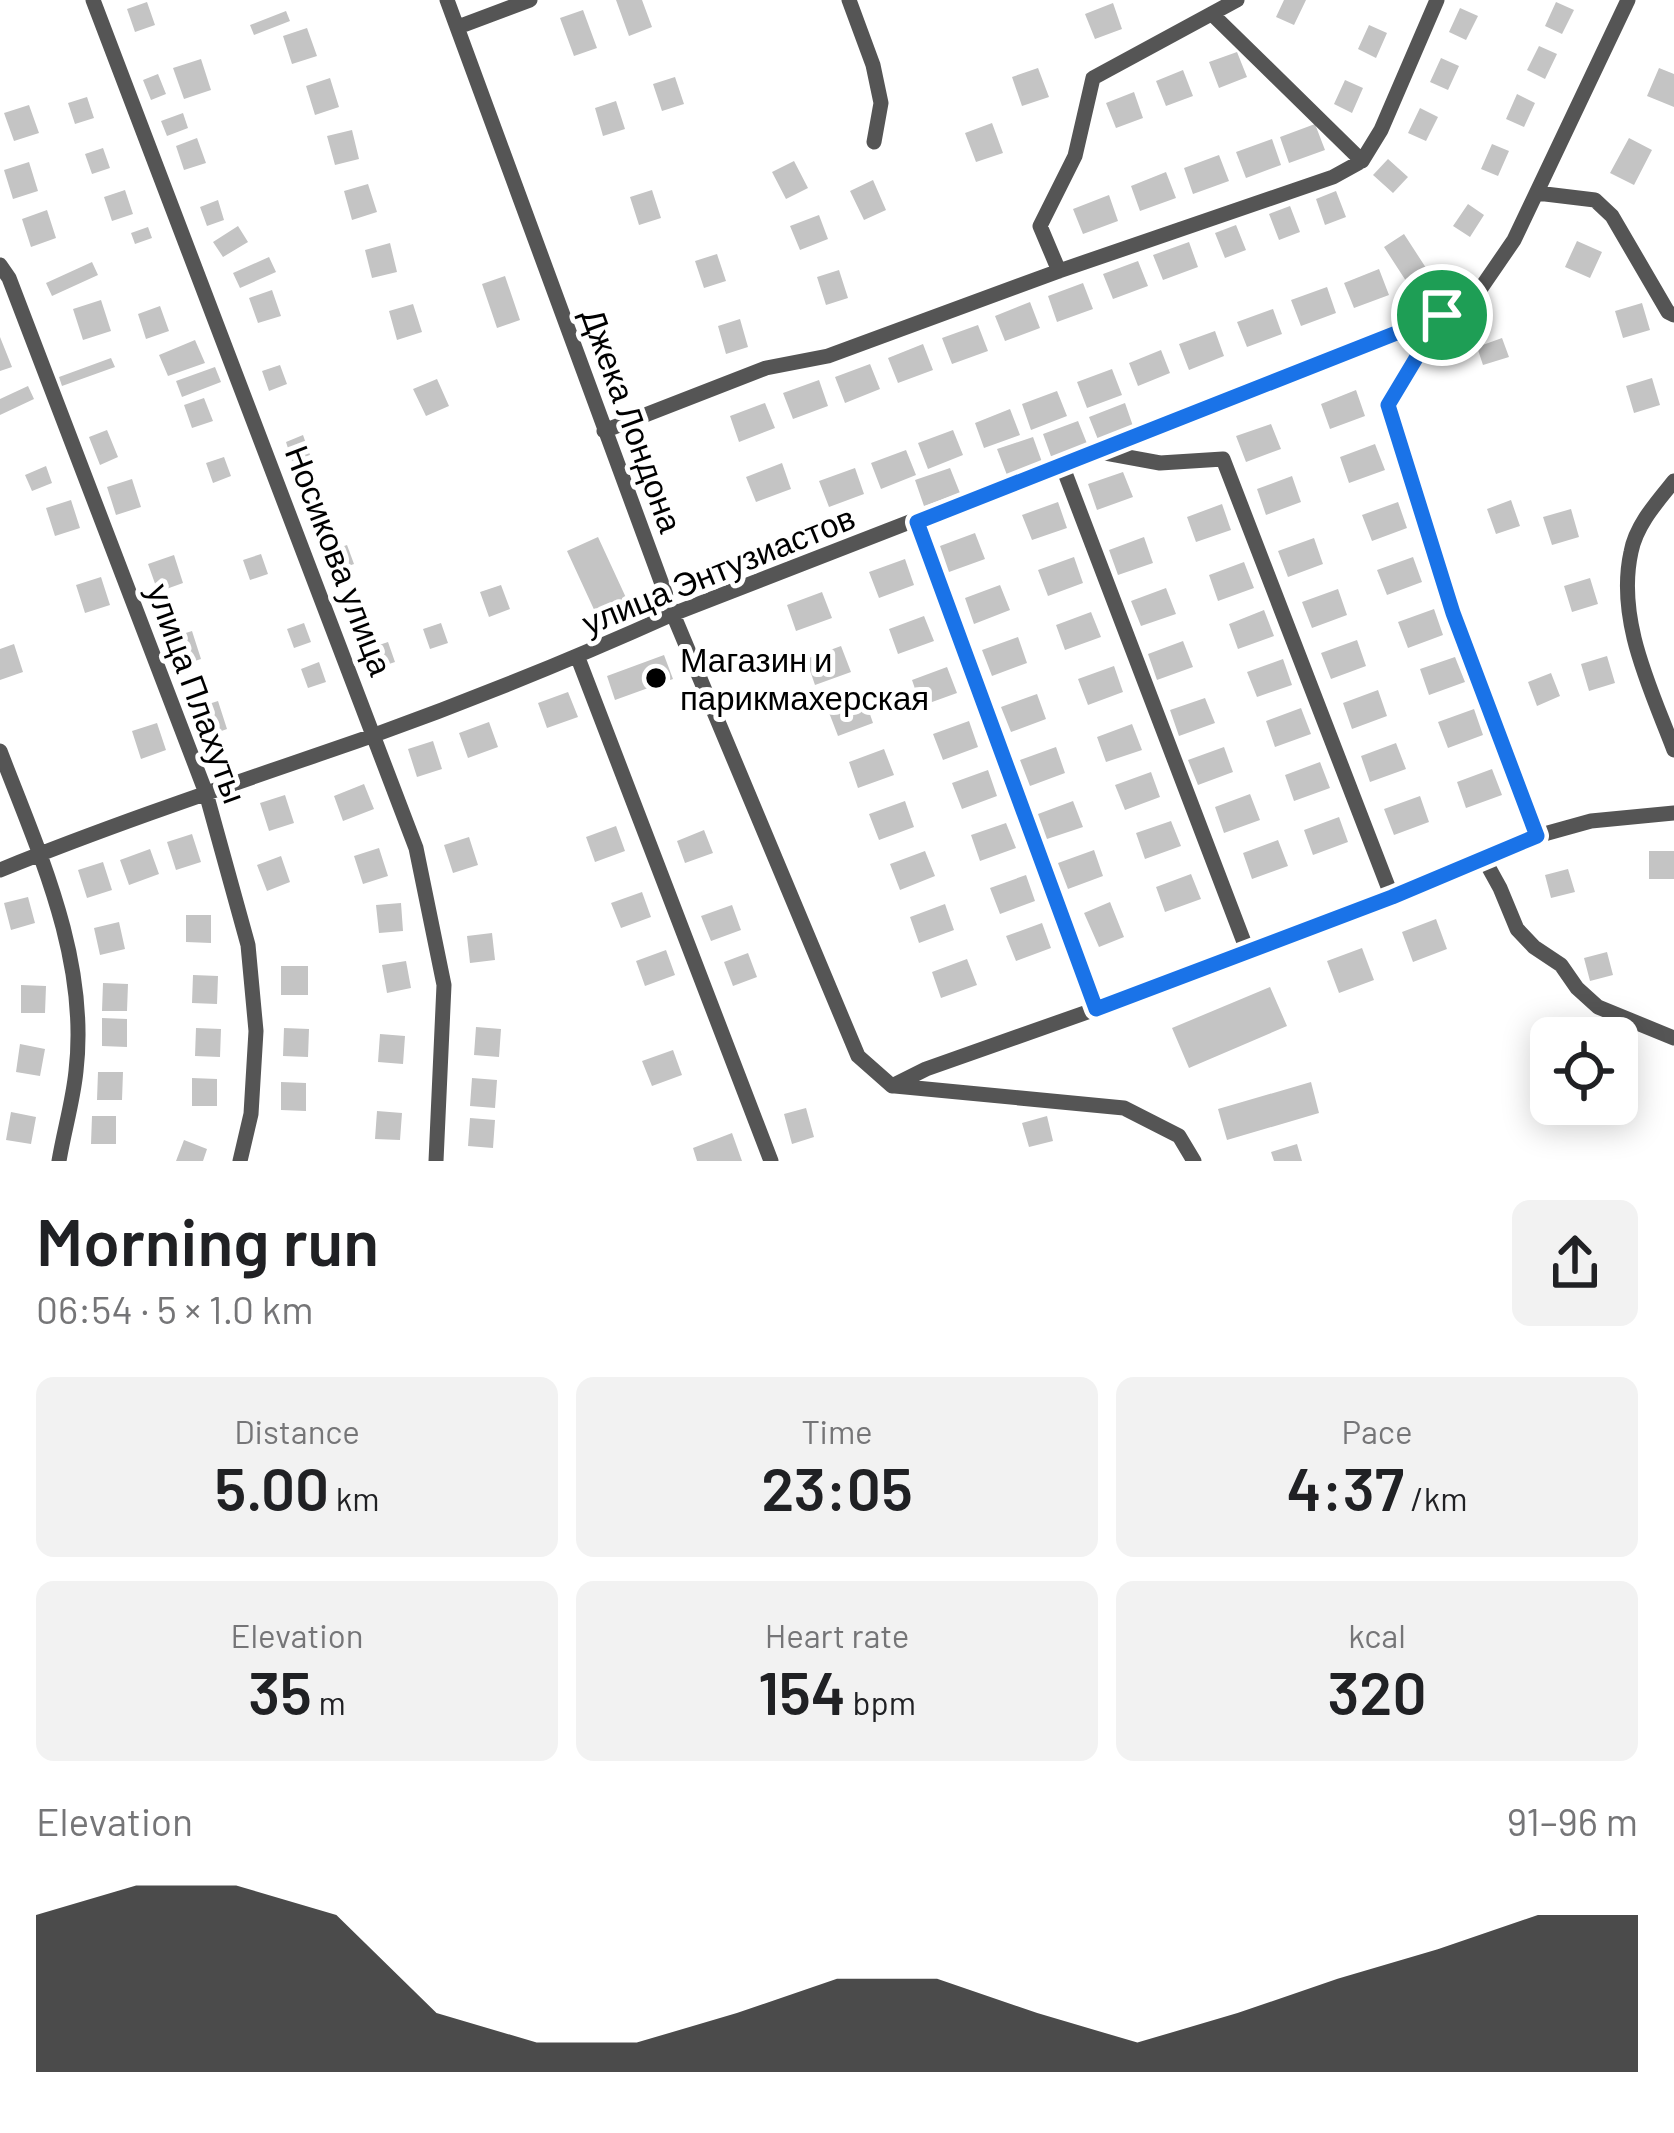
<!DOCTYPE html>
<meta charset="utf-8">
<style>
:root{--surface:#fff;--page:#f2f2f2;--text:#202124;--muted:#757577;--accent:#000}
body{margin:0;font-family:Barlow,sans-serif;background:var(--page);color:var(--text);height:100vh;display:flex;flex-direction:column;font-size:45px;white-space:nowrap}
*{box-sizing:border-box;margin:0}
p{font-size:39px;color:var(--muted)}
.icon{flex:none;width:66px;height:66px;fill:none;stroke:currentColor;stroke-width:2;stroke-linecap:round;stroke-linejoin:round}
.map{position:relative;height:1161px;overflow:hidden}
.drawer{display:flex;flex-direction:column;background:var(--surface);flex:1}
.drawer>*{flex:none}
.controls{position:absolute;left:1530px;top:1017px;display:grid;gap:24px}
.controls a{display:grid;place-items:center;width:108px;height:108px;border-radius:18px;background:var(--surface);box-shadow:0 6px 30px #0003;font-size:60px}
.pin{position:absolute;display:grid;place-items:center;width:102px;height:102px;color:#fff;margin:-51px;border:6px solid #fff;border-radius:50%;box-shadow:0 3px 12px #0007}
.round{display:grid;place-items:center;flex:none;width:126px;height:126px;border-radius:18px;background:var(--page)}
.overview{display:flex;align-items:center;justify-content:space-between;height:204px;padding:0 36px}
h1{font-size:66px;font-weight:600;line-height:90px}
.metrics{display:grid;grid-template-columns:repeat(3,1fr);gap:18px;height:204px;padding:12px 36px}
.metrics div{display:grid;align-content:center;border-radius:18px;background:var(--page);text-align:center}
.metrics b{font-size:60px;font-weight:600}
.metrics small{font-size:33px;font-weight:400}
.metrics p{font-size:33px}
.chart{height:336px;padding:24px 36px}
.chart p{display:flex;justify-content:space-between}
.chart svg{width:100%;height:216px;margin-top:12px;fill:var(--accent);opacity:.7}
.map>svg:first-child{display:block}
.building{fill:#c4c4c4}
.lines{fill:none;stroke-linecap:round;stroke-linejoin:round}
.minor{stroke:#555;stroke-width:15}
.route-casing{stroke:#fff;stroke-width:24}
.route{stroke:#1a73e8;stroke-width:15}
.poi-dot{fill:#000;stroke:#fff;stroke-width:4.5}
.labels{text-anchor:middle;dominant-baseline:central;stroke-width:10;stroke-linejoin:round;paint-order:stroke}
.street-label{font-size:33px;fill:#000;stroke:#fff}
.poi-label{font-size:33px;fill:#000;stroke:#fff;text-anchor:start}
</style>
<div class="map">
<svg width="1674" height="1161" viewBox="0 0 1674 1161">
<rect width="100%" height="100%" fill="#fff"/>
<path class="building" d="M616 0H642L652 27 629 36Z
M1284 0H1306L1294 25 1276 17Z
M147 2 155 25 135 32 127 9Z
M1556 2 1574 10 1562 34 1545 26Z
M1113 3 1122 29 1095 39 1085 14Z
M1460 8 1478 16 1466 40 1449 32Z
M583 10 597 48 574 56 560 18Z
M286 11 290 21 254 35 250 25Z
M1369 25 1387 33 1376 58 1358 49Z
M307 28 317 56 292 64 283 36Z
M1539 46 1557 54 1545 79 1527 70Z
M1237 52 1247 77 1219 88 1209 62Z
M1441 58 1459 66 1448 90 1430 82Z
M201 59 211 90 184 99 173 68Z
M1038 68 1049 97 1022 106 1012 77Z
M1659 68 1674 74V107L1647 96Z
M1183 70 1193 96 1166 106 1156 81Z
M158 74 166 94 151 100 143 80Z
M675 77 684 104 662 111 653 84Z
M330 78 339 107 315 115 306 86Z
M1345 80 1363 88 1352 113 1334 104Z
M1134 92 1143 118 1116 128 1106 103Z
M1517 94 1535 103 1524 127 1506 119Z
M87 97 94 118 75 124 68 103Z
M616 101 625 129 603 136 595 108Z
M29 105 39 133 14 141 4 113Z
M1420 108 1438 117 1426 141 1408 133Z
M183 113 188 128 167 136 161 121Z
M992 123 1003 153 976 162 965 133Z
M1315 124 1325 150 1289 163 1280 137Z
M352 130 359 159 335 165 327 136Z
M197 138 206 163 184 170 176 146Z
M1629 138 1652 150 1634 185 1610 173Z
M1272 139 1281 165 1246 178 1236 152Z
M1492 144 1509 151 1498 176 1481 169Z
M103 148 110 168 92 174 85 154Z
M1219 155 1229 181 1193 194 1184 168Z
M1388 159 1408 177 1393 193 1373 175Z
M794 161 808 188 786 199 772 172Z
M29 162 38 191 13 199 4 170Z
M1166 172 1176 198 1140 211 1131 186Z
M873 180 886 210 864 220 850 191Z
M368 184 377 212 352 220 344 191Z
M125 190 133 214 112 221 104 197Z
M652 190 661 218 639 225 630 197Z
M1336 191 1346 217 1325 225 1316 199Z
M1109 195 1118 221 1083 234 1073 209Z
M218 200 224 220 207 226 200 207Z
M1468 204 1484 215 1470 237 1453 226Z
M1290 206 1300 232 1279 240 1269 214Z
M47 210 56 238 31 247 22 219Z
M819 215 828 239 800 250 790 226Z
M1236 225 1246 250 1225 258 1215 233Z
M238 226 248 242 223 257 213 242Z
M148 227 152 238 135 244 131 233Z
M1404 234 1428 271 1408 284 1384 247Z
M1577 241 1602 252 1590 278 1565 267Z
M1189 242 1198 267 1163 280 1153 255Z
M390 243 397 272 372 278 365 250Z
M717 254 726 281 704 288 695 261Z
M269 257 276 272 240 288 233 273Z
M1138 261 1148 286 1113 299 1103 274Z
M92 262 98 275 52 296 46 283Z
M1379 269 1389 295 1354 308 1344 283Z
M839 270 848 298 826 305 817 277Z
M505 276 520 320 497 328 482 284Z
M1083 283 1093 309 1057 322 1048 296Z
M1327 287 1336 313 1301 326 1291 300Z
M272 290 281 316 258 323 249 298Z
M101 300 111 331 83 340 73 309Z
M1030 302 1040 328 1005 341 995 316Z
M1642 303 1650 330 1623 338 1615 311Z
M413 304 422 332 397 340 389 311Z
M160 306 169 331 146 339 138 314Z
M1273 309 1282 334 1247 347 1237 322Z
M740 319 748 347 726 354 718 326Z
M978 325 988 351 952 364 942 338Z
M1215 331 1224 356 1189 370 1179 344Z
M0 337 12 367 0 371Z
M1502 338 1509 357 1483 365 1477 347Z
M195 340 205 363 168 376 159 355Z
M923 344 933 370 898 383 888 358Z
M1161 350 1170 373 1138 386 1129 363Z
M111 358 115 367 62 386 59 377Z
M870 364 880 389 845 403 835 377Z
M280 365 287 384 269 391 262 371Z
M215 367 221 382 182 397 176 381Z
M1112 369 1122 395 1087 408 1077 382Z
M1652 378 1660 405 1634 413 1626 386Z
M437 379 449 406 426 416 413 389Z
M819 380 828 406 793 419 783 393Z
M28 386 34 399 0 415V399Z
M1356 390 1365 416 1330 429 1321 404Z
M1057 391 1067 416 1031 430 1022 404Z
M204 398 213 421 192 428 184 405Z
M765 403 775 428 739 442 730 416Z
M1125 403 1134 429 1099 442 1089 417Z
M1010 409 1020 435 984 448 975 423Z
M1078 421 1088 446 1052 459 1043 434Z
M1271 424 1281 449 1246 462 1236 436Z
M107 430 118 457 100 465 89 437Z
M953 430 963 455 928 469 918 443Z
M303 435 310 455 292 461 286 442Z
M1033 437 1042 462 1007 475 997 449Z
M1375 444 1385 470 1349 483 1340 457Z
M906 450 916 475 881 489 871 463Z
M224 457 231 476 213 483 206 463Z
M782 463 791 489 756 502 746 477Z
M46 466 52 483 32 491 25 475Z
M855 468 864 494 829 507 819 481Z
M950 468 960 493 924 506 915 480Z
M1123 472 1133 497 1097 510 1088 484Z
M1292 476 1301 502 1266 515 1257 489Z
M132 479 141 507 116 515 107 487Z
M71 500 80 528 55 536 46 508Z
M1511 500 1520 526 1496 534 1487 509Z
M1058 502 1067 528 1032 540 1022 515Z
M1398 502 1407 528 1372 541 1362 515Z
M1222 504 1231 530 1196 542 1187 517Z
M1571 509 1579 537 1552 545 1543 517Z
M975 533 985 559 949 572 940 546Z
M598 537 628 602 597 616 567 551Z
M1144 537 1153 563 1118 575 1109 550Z
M1314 538 1323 564 1288 577 1278 551Z
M347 545 354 564 337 570 330 551Z
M261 554 268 574 250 580 243 560Z
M174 555 183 583 158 592 148 564Z
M1074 557 1083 583 1048 596 1038 570Z
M1413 557 1422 582 1387 595 1377 570Z
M905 559 914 585 879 598 869 572Z
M1244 562 1254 588 1218 601 1209 575Z
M101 577 110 605 85 613 76 585Z
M1590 578 1598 604 1572 612 1564 586Z
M501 585 510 609 489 617 480 592Z
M1000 585 1010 610 974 624 965 598Z
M1166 588 1176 614 1141 626 1131 601Z
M1338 589 1347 615 1312 628 1302 602Z
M822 592 832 618 796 631 787 605Z
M1434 609 1443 635 1408 648 1398 622Z
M1264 610 1274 636 1238 649 1229 624Z
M1091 612 1101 637 1065 650 1056 625Z
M924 616 934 641 898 654 889 629Z
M304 623 311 642 294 648 287 629Z
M441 623 448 643 430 649 423 629Z
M192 631 201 659 176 667 167 639Z
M1018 637 1027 663 992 676 982 650Z
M1357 640 1366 666 1331 679 1321 653Z
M1183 641 1193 667 1157 680 1148 654Z
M388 642 395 662 377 668 370 648Z
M14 644 23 672 0 680V649Z
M841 646 851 672 815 685 806 659Z
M664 655 673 679 615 700 607 676Z
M1607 656 1615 683 1589 691 1581 664Z
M1455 657 1465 682 1429 695 1420 669Z
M1283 659 1292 685 1257 697 1247 672Z
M319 662 326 682 308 688 301 669Z
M1114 666 1123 692 1088 705 1078 679Z
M947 667 957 693 921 706 912 680Z
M1551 673 1560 696 1537 706 1528 682Z
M1378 690 1387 716 1352 729 1343 703Z
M568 692 578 717 547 728 538 703Z
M1037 694 1046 719 1011 732 1001 707Z
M864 697 873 723 838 736 828 710Z
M1205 698 1215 723 1179 736 1170 710Z
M218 701 227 729 202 738 193 709Z
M1301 708 1311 734 1275 747 1266 721Z
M1474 709 1483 735 1448 748 1438 722Z
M969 721 978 747 943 760 933 734Z
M489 722 498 747 468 758 459 733Z
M157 723 166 750 141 759 132 731Z
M1132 724 1142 750 1106 762 1097 737Z
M433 741 442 769 417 777 408 749Z
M1396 743 1406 769 1370 782 1361 756Z
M1056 747 1065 773 1030 786 1020 760Z
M1224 747 1233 772 1198 785 1188 760Z
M884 749 894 775 858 788 849 762Z
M1320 762 1330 788 1294 801 1285 775Z
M1492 769 1502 795 1466 808 1457 782Z
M988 770 997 796 962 809 952 783Z
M1151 772 1160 797 1125 810 1115 785Z
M364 784 374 809 343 821 334 796Z
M1250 794 1260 820 1224 833 1215 807Z
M285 795 294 823 269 831 260 803Z
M1420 796 1429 822 1394 835 1384 809Z
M905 801 914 827 879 840 869 814Z
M1073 801 1083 827 1047 839 1038 814Z
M1339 817 1348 842 1313 855 1304 830Z
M1171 821 1181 846 1145 859 1136 833Z
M1006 823 1016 848 980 861 971 835Z
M616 826 625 851 595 862 586 837Z
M704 830 713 853 685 863 677 841Z
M192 834 201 862 176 870 167 842Z
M469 837 478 865 453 873 444 845Z
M1278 840 1288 866 1252 879 1243 853Z
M379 848 388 876 363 884 354 856Z
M150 849 159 874 129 885 120 860Z
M1094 850 1103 876 1068 889 1058 863Z
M925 851 935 876 900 890 890 864Z
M1649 851H1674V879H1649Z
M281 856 290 882 267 891 257 865Z
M103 862 112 890 87 898 78 870Z
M1568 869 1575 892 1551 898 1545 875Z
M1191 874 1201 899 1165 912 1156 887Z
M1026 875 1035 901 1000 914 990 888Z
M642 892 651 917 621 928 611 903Z
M28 897 35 923 11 930 4 903Z
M1110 902 1124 937 1099 947 1084 913Z
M401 903 403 931 379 933 376 905Z
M945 904 954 930 919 943 910 917Z
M732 905 741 930 711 941 701 916Z
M186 915H211V943L186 942Z
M1436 919 1447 949 1413 962 1402 932Z
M119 922 125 949 100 955 94 928Z
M1042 923 1051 948 1016 961 1006 936Z
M492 933 495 960 470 963 467 936Z
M1362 948 1374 980 1339 993 1327 961Z
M666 950 675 975 645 986 636 961Z
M1607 952 1613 975 1590 981 1584 958Z
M748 953 757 977 733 986 724 962Z
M967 959 977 985 941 998 932 972Z
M406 961 411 988 387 993 382 965Z
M281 966H308V995H281Z
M193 975 218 976 217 1004 192 1003Z
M103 983 128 984 127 1011H102Z
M21 985 46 986 45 1013H21Z
M1270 987 1287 1026 1189 1068 1172 1028Z
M102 1018 127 1019V1047L102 1046Z
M476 1027 501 1029 499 1057 474 1055Z
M196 1028 221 1029 220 1057 195 1056Z
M284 1028 309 1029 308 1057 283 1056Z
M380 1034 405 1036 403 1064 378 1062Z
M20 1044 45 1049 40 1076 16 1072Z
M673 1050 682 1075 652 1086 642 1061Z
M98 1072H123L122 1100H97Z
M192 1078 217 1079V1106H192Z
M472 1078 497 1080 495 1108 470 1106Z
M281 1082 306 1083V1111L281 1110Z
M1311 1082 1319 1113 1227 1140 1218 1109Z
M806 1108 814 1137 792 1144 784 1114Z
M377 1111 402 1113 400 1140 375 1139Z
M11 1112 36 1117 31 1144 6 1140Z
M92 1116H116V1144H91Z
M1047 1116 1053 1141 1029 1147 1022 1123Z
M470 1118 495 1120 493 1148 468 1146Z
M732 1133 742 1161H697L693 1148Z
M184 1140 207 1149 203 1161H176Z
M1297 1144 1302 1161H1274L1271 1152Z"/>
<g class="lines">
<path class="minor" d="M93 0 416 848 444 985 436 1161
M447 0 673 614 858 1056 892 1086 926 1069 1096 1009 1392 897 1537 836 1591 821 1674 813
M849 0 873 65 881 103 874 142
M1213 15 1362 161
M458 27 530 0
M1537 193 1595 200 1612 216 1668 312 1674 315
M0 265 9 278 206 793 248 945 256 1031 251 1114 240 1161
M1059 271 1040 226 1075 156 1093 78 1237 0
M1442 315 1387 405 1453 613 1537 836
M604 431 766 368 828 356 1059 271 1333 177 1362 161 1381 130 1437 0
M1100 452 1160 463 1223 459 1392 897
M1062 465 1247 950
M1674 481C1657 502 1636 525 1631 552 1616 620 1651 689 1674 750
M917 522 1096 1009
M578 658 771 1161
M0 751C39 853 89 959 76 1071 73 1101 64 1131 59 1161
M1484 859 1500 888 1517 929 1534 947 1561 965 1577 988 1598 1007 1674 1038
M0 870C121 821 245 780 369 737 472 700 573 659 673 614L1442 315 1479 291 1514 240 1628 0
M895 1086 1124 1108 1179 1136 1194 1161"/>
</g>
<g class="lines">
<g class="route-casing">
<path id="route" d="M1442 315 1388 405 1453 613 1537 836 1392 897 1096 1009 917 522Z"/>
</g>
<use href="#route" class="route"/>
</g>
<circle class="poi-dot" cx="656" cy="678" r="12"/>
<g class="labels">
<g class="street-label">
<text transform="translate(633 420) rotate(70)">Джека Лондона</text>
<text transform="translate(340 560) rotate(69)">Носикова улица</text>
<text transform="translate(718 569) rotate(-22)">улица Энтузиастов</text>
<text transform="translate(198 693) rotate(70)">улица Плахуты</text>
</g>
<g class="poi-label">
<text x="680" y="659">Магазин и<tspan x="680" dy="38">парикмахерская</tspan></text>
</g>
</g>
</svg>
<div class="controls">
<a><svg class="icon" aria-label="locate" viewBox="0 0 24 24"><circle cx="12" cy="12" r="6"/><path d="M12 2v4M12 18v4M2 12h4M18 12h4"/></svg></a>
</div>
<div class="pin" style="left:1442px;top:315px;background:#1e9e55"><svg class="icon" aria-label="arrive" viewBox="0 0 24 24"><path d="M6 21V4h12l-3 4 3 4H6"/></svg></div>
</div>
<section class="drawer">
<div class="overview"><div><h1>Morning run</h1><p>06:54 · 5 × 1.0 km</p></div><a class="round"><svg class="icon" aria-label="share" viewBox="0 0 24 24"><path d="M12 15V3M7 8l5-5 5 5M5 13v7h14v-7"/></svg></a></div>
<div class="metrics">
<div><p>Distance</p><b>5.00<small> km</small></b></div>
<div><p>Time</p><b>23:05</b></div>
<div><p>Pace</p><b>4:37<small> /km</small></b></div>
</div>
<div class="metrics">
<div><p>Elevation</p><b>35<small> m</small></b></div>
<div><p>Heart rate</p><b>154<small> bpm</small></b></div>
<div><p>kcal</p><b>320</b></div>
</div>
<div class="chart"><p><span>Elevation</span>91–96 m</p>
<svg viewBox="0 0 160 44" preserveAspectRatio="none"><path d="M0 44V12L10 6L20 6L30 12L40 32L50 38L60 38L70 32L80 25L90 25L100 32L110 38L120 32L130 25L140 19L150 12L160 12V44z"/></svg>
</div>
</section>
